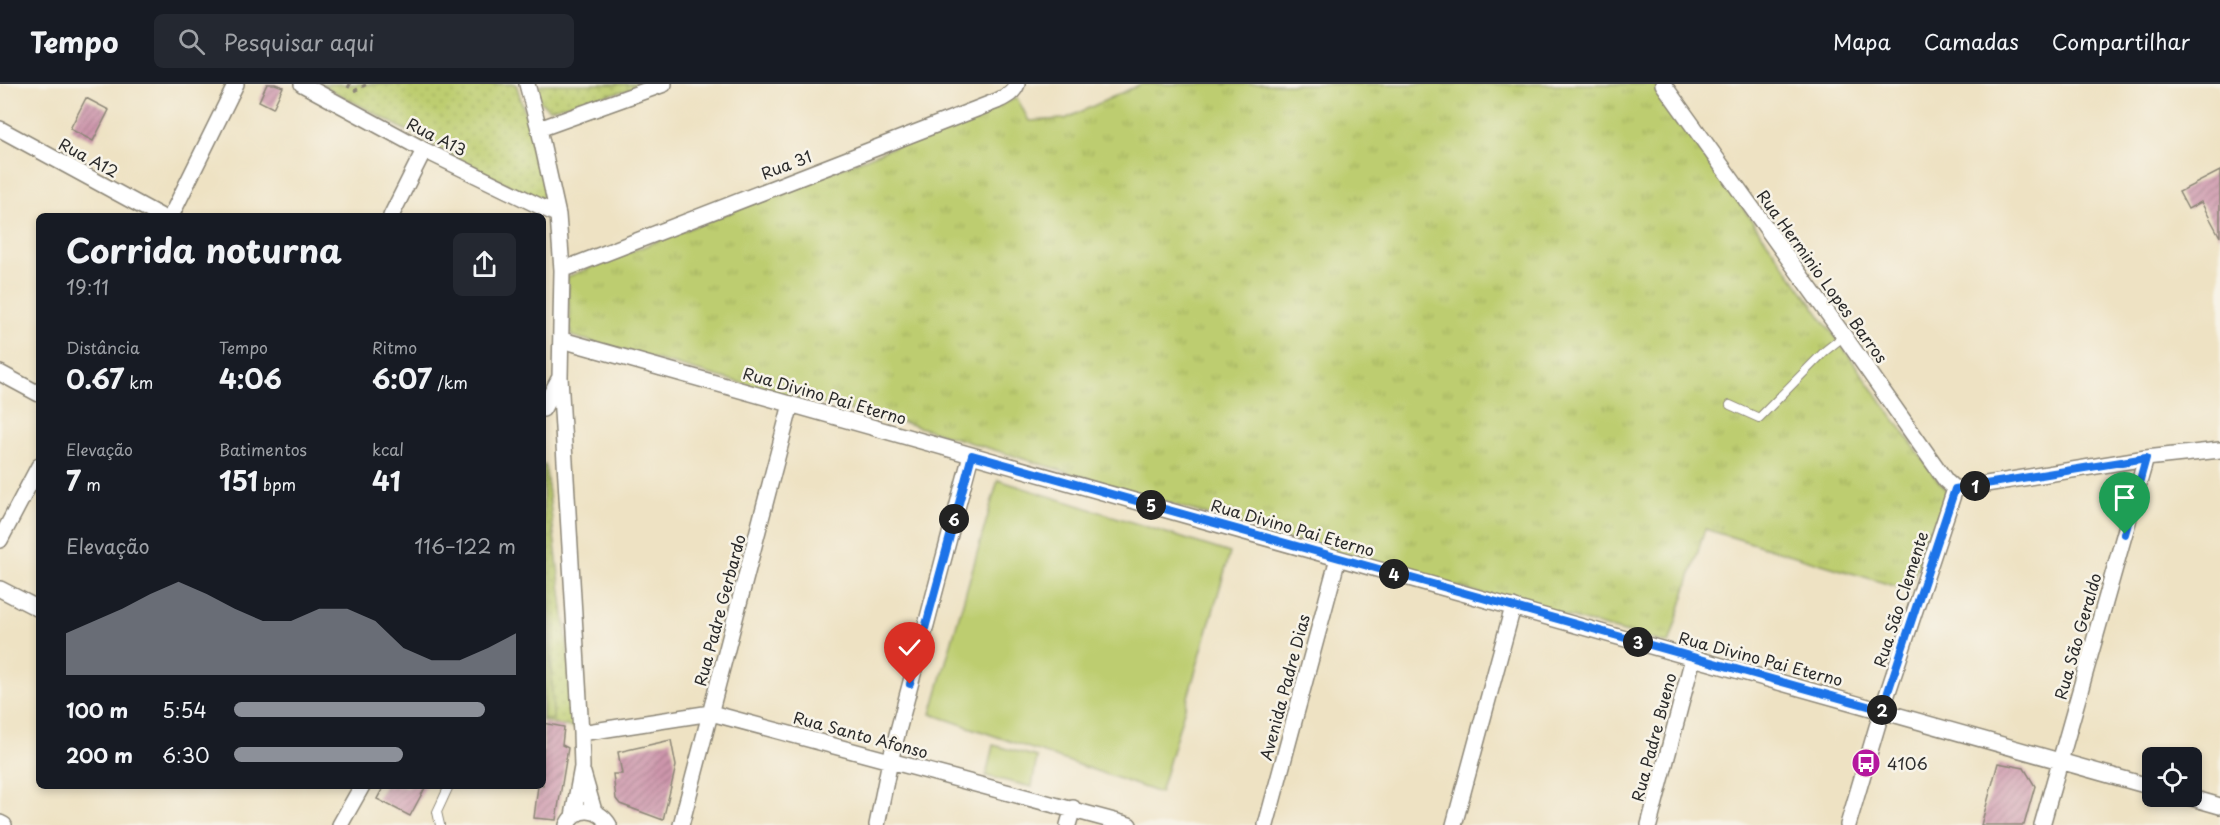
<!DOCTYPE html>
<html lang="pt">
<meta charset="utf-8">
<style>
:root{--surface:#171b24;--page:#242831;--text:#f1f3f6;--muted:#9ea1a6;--line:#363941;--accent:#8c9099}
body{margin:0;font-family:"Playpen Sans",sans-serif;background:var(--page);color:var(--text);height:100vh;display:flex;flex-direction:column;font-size:22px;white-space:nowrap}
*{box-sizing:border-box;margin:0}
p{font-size:20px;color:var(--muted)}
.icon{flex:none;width:33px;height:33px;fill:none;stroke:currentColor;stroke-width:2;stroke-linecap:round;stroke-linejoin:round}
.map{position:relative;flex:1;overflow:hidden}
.panel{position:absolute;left:36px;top:129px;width:510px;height:576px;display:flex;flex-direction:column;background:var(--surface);border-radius:9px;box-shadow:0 3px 9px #0003}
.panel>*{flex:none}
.fabs{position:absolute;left:2142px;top:663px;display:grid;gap:12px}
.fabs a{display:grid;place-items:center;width:60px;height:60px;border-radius:9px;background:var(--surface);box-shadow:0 3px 9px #0003;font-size:30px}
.pin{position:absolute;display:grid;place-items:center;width:51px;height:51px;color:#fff;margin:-62px -26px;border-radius:50% 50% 50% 0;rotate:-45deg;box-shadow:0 0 6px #0007}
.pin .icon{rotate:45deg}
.km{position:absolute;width:30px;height:30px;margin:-15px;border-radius:50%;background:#222;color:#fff;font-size:16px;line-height:30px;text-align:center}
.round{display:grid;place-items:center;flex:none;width:63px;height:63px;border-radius:9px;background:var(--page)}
.headline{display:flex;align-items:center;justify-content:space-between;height:102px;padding:0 30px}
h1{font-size:33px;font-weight:700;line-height:45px}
.figures{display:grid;grid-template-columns:repeat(3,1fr);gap:9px;height:102px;padding:6px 30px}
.figures div{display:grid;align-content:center}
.figures b{font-size:26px;font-weight:700}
.figures small{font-size:16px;font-weight:400}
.figures p{font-size:16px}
.chart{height:168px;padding:12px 30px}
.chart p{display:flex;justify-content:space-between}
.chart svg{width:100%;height:108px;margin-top:6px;fill:var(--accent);opacity:.7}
ul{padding:0 30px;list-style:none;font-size:20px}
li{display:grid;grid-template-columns:96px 72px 1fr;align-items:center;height:45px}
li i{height:15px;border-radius:8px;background:var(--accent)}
header{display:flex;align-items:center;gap:36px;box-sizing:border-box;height:84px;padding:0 30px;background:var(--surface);border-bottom:2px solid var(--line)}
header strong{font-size:28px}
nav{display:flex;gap:33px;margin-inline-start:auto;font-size:21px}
.search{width:420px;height:54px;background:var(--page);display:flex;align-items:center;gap:15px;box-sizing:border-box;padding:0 21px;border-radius:9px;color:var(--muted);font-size:22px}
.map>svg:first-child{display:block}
.grass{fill:url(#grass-tufts);stroke:#747c4e;stroke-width:1.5}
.park{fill:url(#park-dots);stroke:#747c4e;stroke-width:1.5}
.garden{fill:#bdcd70;stroke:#747c4e;stroke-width:1.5}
.building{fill:url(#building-hatch)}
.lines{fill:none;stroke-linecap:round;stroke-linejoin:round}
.service-casing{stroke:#8c8677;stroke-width:10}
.minor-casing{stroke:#8c8677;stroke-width:18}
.path{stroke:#8c8677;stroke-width:3;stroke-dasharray:4.5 4.5;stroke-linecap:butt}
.service{stroke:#fff;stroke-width:8}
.minor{stroke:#fff;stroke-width:15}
.route-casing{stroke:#fff;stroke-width:12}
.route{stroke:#1a73e8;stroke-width:8}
.labels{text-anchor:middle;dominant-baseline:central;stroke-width:5;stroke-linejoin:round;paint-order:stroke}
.street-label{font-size:16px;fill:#2b2b2b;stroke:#f7f3e8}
.poi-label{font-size:16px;fill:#2b2b2b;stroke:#f7f3e8;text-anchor:start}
</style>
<header>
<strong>Tempo</strong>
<div class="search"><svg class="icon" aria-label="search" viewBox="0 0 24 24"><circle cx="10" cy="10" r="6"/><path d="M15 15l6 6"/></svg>Pesquisar aqui</div>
<nav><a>Mapa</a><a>Camadas</a><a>Compartilhar</a></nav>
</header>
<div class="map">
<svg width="2220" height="741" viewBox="0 0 2220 741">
<defs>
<pattern id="grass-tufts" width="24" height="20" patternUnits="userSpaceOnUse" patternTransform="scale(1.5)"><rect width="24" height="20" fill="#bdcd70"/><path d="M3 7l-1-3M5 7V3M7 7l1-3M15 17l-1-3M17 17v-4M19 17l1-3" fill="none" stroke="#a3b061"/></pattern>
<pattern id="park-dots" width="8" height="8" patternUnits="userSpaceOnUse" patternTransform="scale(1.5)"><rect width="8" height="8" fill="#bdcd70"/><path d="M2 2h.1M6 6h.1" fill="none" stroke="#a3b061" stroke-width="1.8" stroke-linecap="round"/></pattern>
<pattern id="building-hatch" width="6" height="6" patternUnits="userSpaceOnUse" patternTransform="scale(1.5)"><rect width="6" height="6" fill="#cd96ac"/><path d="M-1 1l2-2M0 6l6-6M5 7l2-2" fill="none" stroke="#a77b8c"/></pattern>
</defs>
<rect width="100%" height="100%" fill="#f7f3e8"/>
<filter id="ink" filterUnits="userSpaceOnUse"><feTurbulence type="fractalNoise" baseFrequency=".0167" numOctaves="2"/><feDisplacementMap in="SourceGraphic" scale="12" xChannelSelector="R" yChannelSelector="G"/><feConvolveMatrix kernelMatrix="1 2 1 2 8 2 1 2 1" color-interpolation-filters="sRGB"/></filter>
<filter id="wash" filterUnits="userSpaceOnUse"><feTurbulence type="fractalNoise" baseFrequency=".008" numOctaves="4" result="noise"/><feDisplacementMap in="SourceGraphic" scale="24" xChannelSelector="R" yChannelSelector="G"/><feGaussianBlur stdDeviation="1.35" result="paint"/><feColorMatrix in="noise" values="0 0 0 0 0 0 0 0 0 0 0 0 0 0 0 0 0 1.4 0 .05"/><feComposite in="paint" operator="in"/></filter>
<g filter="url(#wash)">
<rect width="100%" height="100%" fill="#eee2c3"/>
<path class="grass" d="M1141 0H1654L1940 399 1949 408 1908 506 1705 445 1669 560 1339 471 906 339 796 314 571 252 567 193 1017 14 1029 37 1065 35Z"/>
<path class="park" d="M320 0H516L551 113 550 120 539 118Z
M542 0H653L549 25 536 14 537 6Z
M545 380 578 645 543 637V382Z"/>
<path class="garden" d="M998 396 1230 469 1160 709 931 630Z
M543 498 548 499 553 636 543 635Z
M993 661 1037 673 1032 703 986 692Z"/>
<g id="blocks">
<path class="building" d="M267 0H275L283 3 273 24 259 17Z
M86 14 109 26 93 57 70 45Z
M2220 87V153L2201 118 2188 125 2179 108Z
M543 639 564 643 562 661 568 664 556 736 534 734 538 702H543Z
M671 656 676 682 663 736 620 720 616 715 613 690H622L618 668Z
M1998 679 2024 684 2035 702 2024 741H1981Z
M384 702H426L410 732 377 715Z"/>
</g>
</g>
<g filter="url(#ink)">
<use href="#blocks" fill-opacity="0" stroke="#8c8677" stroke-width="1.5"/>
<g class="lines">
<g class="service-casing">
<path id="service" d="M1730 321 1759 334 1825 267 1844 252
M440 741 437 728 449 702"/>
</g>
<g class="minor-casing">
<path id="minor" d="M302 0 424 66 558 131
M527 0 539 45 558 131 562 186 560 293 581 649 582 683 573 732
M1663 0 1844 252 1946 397 1955 405
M0 45 160 132
M539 45 664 0
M171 132 236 0
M391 132 424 66
M562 186 997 17C1005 13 1014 9 1017 0
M562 256 2152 703
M0 289 39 310
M543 325 560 293
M1955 405 2146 374 2220 366
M0 456 39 382
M0 505 39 525
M581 649 711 629 1129 741
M583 689 594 727
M2185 712 2220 722
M0 739 4 741
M340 741 362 702
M567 741C577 721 599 724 609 741
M681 741 791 320
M877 741 890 677 971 371
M1068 741 1073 724
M1266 741 1338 474
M1454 741 1513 523
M1649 741 1693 574
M1848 741 1882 626 1955 405
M2042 741 2146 374"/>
</g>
<path class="path" d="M348 4 350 0
M354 7 367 0"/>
<use href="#service" class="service"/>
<use href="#minor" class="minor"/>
</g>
</g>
<g class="lines" filter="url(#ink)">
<g class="route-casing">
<path id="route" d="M910 600 972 371 1882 626 1955 405 2146 374 2125 450"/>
</g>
<use href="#route" class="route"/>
</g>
<defs>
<g id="bus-disc" transform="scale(1.5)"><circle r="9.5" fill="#b5179e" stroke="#f7f3e8"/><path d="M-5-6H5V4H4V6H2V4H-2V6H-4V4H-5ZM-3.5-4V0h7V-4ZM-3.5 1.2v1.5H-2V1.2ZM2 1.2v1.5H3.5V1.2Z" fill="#fff"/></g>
</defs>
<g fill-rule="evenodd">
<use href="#bus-disc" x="1866" y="679"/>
</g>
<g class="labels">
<g class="street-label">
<text transform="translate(437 52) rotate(27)">Rua A13</text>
<text transform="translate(89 73) rotate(28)">Rua A12</text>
<text transform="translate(786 80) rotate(-21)">Rua 31</text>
<text transform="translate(1823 192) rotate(54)">Rua Herminio Lopes Barros</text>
<text transform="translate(825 311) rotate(16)">Rua Divino Pai Eterno</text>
<text transform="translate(1293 443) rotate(16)">Rua Divino Pai Eterno</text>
<text transform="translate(1900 515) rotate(-72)">Rua São Clemente</text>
<text transform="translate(719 526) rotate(-75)">Rua Padre Gerbardo</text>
<text transform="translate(2077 552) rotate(-74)">Rua São Geraldo</text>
<text transform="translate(1761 574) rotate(15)">Rua Divino Pai Eterno</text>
<text transform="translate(1284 603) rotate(-75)">Avenida Padre Dias</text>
<text transform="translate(861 650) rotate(15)">Rua Santo Afonso</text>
<text transform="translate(1653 653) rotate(-75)">Rua Padre Bueno</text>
</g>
<g class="poi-label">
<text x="1887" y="679">4106</text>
</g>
</g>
</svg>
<div class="fabs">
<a><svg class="icon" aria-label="locate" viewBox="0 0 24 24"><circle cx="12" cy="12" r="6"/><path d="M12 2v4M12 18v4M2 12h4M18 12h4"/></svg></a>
</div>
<div class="pin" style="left:2125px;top:450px;background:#1e9e55"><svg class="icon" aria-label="arrive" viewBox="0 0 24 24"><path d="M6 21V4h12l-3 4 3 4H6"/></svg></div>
<div class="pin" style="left:910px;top:600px;background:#d93025"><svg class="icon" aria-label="check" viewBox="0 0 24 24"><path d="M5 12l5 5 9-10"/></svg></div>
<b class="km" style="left:1975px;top:402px">1</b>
<b class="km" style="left:1882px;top:626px">2</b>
<b class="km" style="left:1638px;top:558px">3</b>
<b class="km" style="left:1394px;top:490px">4</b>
<b class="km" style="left:1151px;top:421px">5</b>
<b class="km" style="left:954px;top:435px">6</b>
<section class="panel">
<div class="headline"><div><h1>Corrida noturna</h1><p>19:11</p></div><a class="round"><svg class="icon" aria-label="share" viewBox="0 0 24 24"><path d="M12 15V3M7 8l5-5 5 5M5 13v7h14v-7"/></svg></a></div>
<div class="figures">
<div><p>Distância</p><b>0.67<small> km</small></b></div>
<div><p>Tempo</p><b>4:06</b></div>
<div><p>Ritmo</p><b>6:07<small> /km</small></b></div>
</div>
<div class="figures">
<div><p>Elevação</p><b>7<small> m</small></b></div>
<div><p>Batimentos</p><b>151<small> bpm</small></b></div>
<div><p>kcal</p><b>41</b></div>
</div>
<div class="chart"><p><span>Elevação</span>116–122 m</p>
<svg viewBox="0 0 160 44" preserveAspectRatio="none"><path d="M0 44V27L10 22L20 17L30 11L40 6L50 11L60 17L70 22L80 22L90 17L100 17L110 22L120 33L130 38L140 38L150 33L160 27V44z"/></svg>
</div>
<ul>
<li><b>100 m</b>5:54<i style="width:89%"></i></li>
<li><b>200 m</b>6:30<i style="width:60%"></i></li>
</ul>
</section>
</div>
